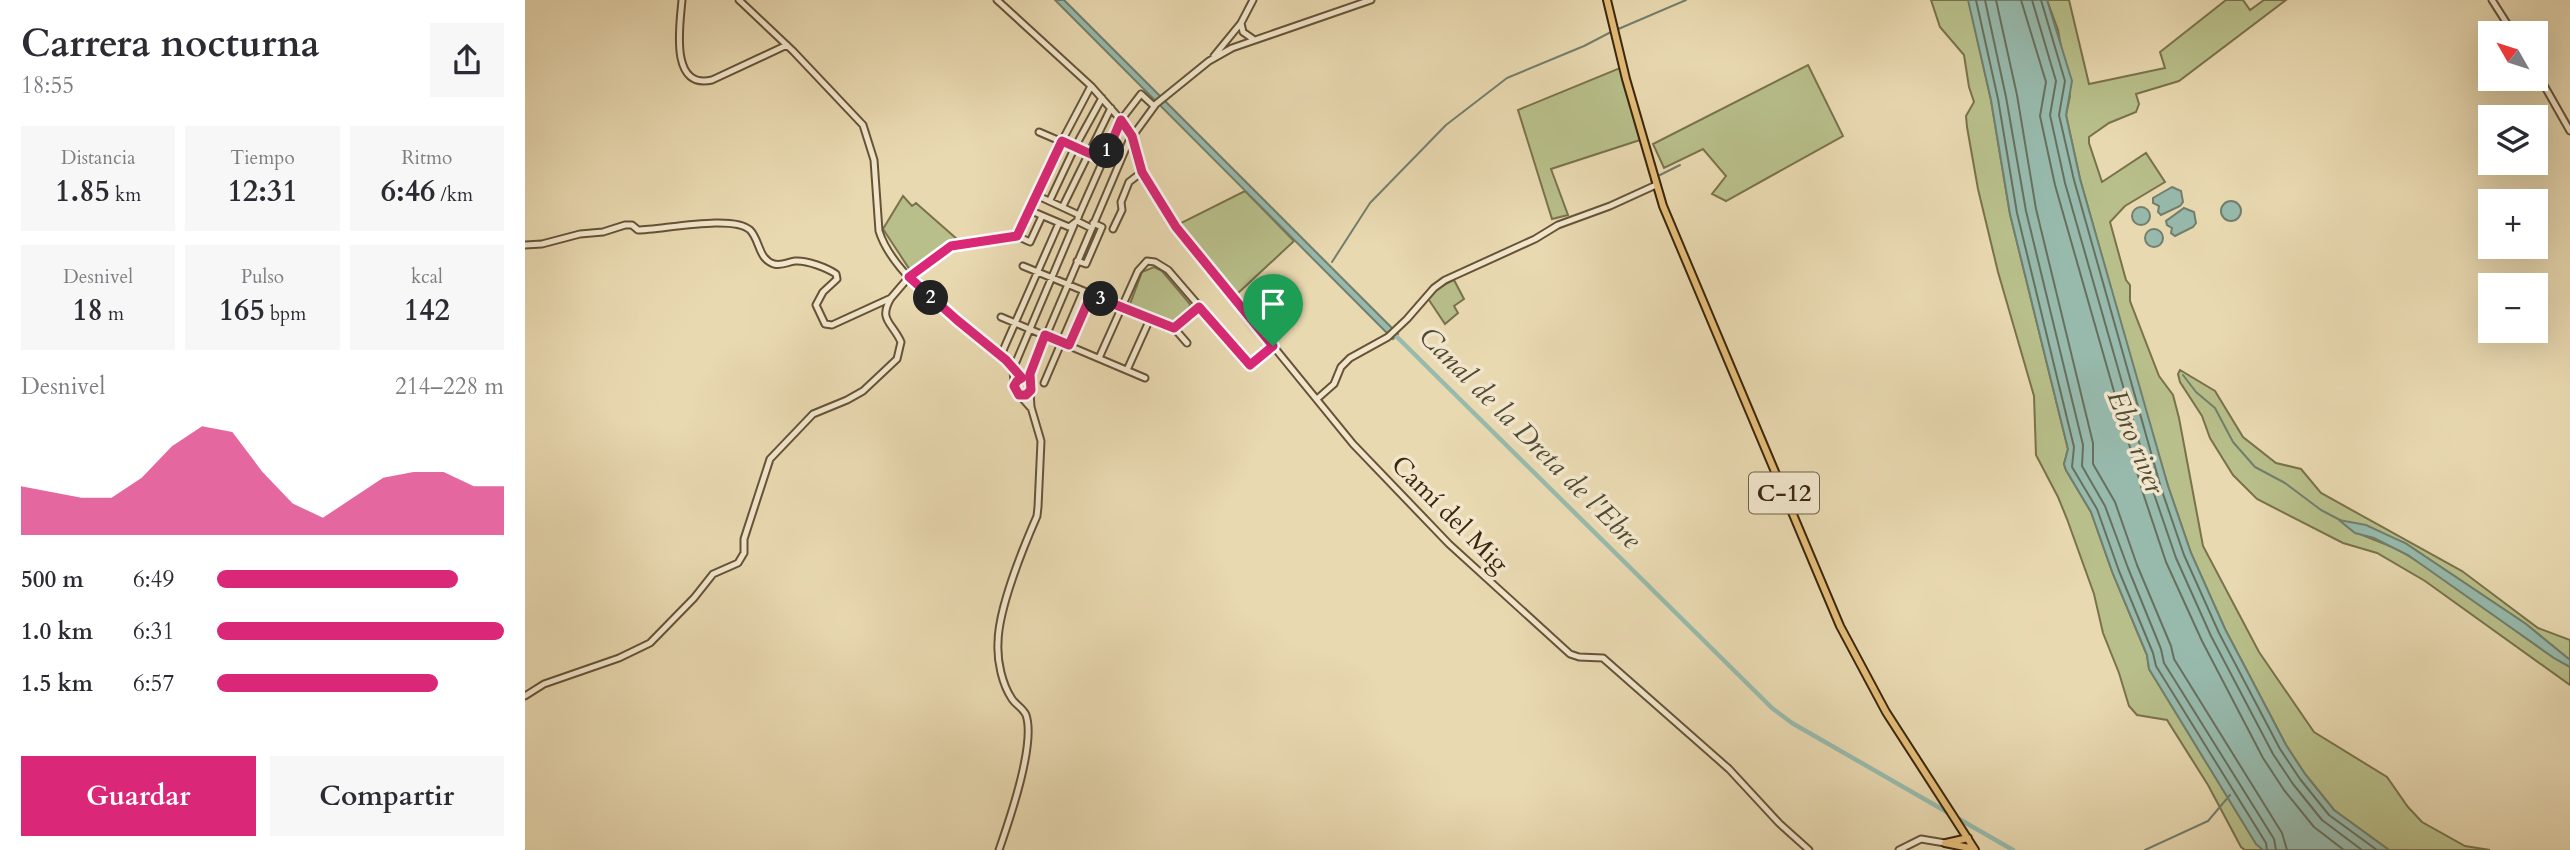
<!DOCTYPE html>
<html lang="es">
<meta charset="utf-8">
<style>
:root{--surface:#fff;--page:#f7f7f7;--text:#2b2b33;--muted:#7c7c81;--accent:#db2777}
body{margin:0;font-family:Cardo,serif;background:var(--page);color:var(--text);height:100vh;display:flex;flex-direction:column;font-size:26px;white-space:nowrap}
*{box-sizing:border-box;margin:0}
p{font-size:23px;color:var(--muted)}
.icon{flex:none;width:38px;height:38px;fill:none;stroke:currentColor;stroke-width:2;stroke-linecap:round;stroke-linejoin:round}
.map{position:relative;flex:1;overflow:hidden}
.drawer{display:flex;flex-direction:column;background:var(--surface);width:525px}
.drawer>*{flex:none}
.needle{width:46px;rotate:309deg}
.tools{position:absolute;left:1953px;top:21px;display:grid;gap:14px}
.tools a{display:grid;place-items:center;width:70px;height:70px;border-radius:0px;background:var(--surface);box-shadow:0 7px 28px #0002;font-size:35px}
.pin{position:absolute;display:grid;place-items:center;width:60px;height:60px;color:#fff;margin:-72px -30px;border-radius:50% 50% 50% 0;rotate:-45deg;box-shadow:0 0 7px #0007}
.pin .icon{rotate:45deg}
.km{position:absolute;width:35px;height:35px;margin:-18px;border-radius:50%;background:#222;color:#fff;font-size:19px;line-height:35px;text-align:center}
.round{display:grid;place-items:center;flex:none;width:74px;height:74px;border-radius:0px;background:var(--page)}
.head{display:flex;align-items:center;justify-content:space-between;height:119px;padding:0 21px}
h1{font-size:38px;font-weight:700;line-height:52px}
.figures{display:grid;grid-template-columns:repeat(3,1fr);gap:10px;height:119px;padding:7px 21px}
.figures div{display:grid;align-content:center;border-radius:0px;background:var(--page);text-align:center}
.figures b{font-size:30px;font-weight:700}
.figures small{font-size:19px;font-weight:400}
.figures p{font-size:19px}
.chart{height:196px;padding:14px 21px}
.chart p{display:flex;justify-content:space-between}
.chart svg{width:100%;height:126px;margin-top:7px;fill:var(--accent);opacity:.7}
.cta{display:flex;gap:14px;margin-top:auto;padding:14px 21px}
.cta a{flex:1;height:80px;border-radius:0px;background:var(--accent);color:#fff;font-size:28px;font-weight:700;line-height:80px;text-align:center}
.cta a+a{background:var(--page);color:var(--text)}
ul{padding:0 21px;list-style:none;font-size:23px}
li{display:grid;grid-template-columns:112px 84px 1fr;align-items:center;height:52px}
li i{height:18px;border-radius:9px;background:var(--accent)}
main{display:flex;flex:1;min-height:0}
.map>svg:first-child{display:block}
.green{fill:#b8bf8a;stroke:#79724c;stroke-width:2}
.water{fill:#97baad;stroke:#727f6d;stroke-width:2}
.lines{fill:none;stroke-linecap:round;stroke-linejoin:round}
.shore{stroke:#68705d;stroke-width:2}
.stream{stroke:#727f6d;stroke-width:2}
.canal{stroke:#97baad;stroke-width:4.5}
.minor-casing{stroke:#665336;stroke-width:9}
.major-casing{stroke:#3a260d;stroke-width:10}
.minor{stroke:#f1e6cc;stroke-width:5}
.major{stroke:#e4bc78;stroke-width:6}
.route-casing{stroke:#fff;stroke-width:14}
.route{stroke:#db2777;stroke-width:9}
.labels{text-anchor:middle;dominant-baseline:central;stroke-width:7;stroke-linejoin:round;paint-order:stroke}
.shield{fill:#f1e6cc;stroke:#716046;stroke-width:2}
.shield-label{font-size:24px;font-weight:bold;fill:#3a260d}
.street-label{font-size:26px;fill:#3a260d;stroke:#f1e6cc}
.water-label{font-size:28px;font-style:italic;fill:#514b35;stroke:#f1e6cc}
</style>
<main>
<section class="drawer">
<div class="head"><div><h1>Carrera nocturna</h1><p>18:55</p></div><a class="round"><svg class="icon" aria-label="share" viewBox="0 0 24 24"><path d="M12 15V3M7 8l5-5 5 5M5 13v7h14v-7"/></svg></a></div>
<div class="figures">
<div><p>Distancia</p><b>1.85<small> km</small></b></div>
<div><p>Tiempo</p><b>12:31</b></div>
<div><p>Ritmo</p><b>6:46<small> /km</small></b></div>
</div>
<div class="figures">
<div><p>Desnivel</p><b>18<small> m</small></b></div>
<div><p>Pulso</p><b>165<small> bpm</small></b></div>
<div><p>kcal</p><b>142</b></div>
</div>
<div class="chart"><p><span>Desnivel</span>214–228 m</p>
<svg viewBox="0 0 160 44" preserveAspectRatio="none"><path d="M0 44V27L10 29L20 31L30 31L40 24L50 13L60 6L70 8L80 22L90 33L100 38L110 31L120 24L130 22L140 22L150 27L160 27V44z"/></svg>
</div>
<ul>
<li><b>500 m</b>6:49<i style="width:84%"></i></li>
<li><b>1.0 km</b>6:31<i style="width:100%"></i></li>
<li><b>1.5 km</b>6:57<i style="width:77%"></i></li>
</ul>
<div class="cta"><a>Guardar</a><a>Compartir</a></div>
</section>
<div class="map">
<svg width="2045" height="850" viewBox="0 0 2045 850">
<rect width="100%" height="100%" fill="#e9d9b1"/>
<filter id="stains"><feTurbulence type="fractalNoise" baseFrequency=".00286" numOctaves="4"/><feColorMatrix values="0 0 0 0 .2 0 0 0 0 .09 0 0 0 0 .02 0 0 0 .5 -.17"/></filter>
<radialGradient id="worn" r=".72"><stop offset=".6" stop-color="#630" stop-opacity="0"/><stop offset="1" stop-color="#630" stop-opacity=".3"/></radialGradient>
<path class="green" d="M1406 0H1443L1444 2 1466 100 1485 214 1543 449 1539 464 1541 470 1566 512 1588 574 1622 655 1624 669 1731 843 1738 850H1720L1716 847 1683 785 1642 720 1612 715 1604 706 1594 673 1578 633 1569 594 1542 519 1533 497 1511 455 1509 396 1473 272 1453 189 1442 127 1441 116 1449 102 1444 87 1439 55 1415 27Z
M1522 0H1544L1564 84 1640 68 1635 52 1701 0H1718L1725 10 1739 0H1761L1654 81 1611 94 1614 104 1611 112 1584 123 1564 137V143L1577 182 1621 153 1640 182 1600 206 1585 222 1601 280 1605 285V301L1634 376 1648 395 1654 418 1678 546 1734 652 1789 732 1862 777 1883 807 1897 822 1940 846 1965 850H1864L1809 810 1780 774 1761 745 1700 629 1666 553 1643 486 1621 413 1555 179 1541 115 1545 96 1533 30Z
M1283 65 1318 136 1201 201 1187 194 1201 176 1178 149 1139 168 1128 144Z
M1095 68 1115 140 1026 169 1043 215 1027 219 993 110Z
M720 191 769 241 711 295 652 225Z
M378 196 387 206 391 203 433 240 387 273 358 229Z
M629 267 637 271 665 304 664 311 650 323H645L608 307 605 304 617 272Z
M929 280 939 299 929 306 933 313 920 324 902 297 912 288Z
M1655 370 1690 391 1718 437 1751 463 1776 469 1796 493 1937 571 2013 628 2045 640V660L2001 624 1880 543 1816 521C1831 537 1861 541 1882 555 1933 586 1980 624 2029 658L2045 667V685L1900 581 1852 553 1818 543 1732 499 1708 475 1685 438 1677 416 1655 382 1653 374Z"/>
<path class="water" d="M530 0H539L873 334 868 339Z
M1443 0H1522L1547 81 1541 115 1555 179 1643 486 1666 553 1700 629 1761 745 1780 774 1809 810 1864 850H1738L1731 844 1624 669 1622 655 1588 574 1566 512 1541 470 1539 464 1543 449 1485 214 1466 100Z
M1647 187 1656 191 1658 202 1655 206 1636 215 1633 212 1634 206 1628 203V198Z
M1696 211a10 10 0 1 1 20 0a10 10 0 1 1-20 0Z
M1607 216a9 9 0 1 1 18 0a9 9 0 1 1-18 0Z
M1659 208 1669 212 1671 223 1668 227 1650 236 1646 233 1647 228 1642 225 1641 221Z
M1620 238a9 9 0 1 1 18 0a9 9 0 1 1-18 0Z
M1814 520 1841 525 1880 543 2001 624 2045 660V667L2029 658 1883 555 1849 538 1830 533Z"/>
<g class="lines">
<path class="shore" d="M1451 0 1473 99 1492 213 1549 447 1547 467 1572 509 1594 571 1628 653 1631 666 1741 843 1742 850
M1460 0 1481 97 1501 211 1558 445 1557 466 1580 506 1603 568 1636 649 1639 663 1749 839 1751 850
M1471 0 1492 95 1511 209 1568 443V464L1590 502 1612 565 1646 646 1649 659 1757 833 1762 850
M1496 0 1521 82 1515 116 1530 185 1618 493 1641 562 1677 641 1738 758 1759 790 1789 827 1819 850
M1507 0 1531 81 1525 115 1540 183 1628 491 1651 558 1686 636 1748 754 1768 784 1797 820 1837 850
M1516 0 1540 81 1534 115 1549 180 1636 488 1659 555 1694 633 1755 749 1775 779 1804 815 1852 850"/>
<path class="stream" d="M1091 30 1161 0
M1133 176 1155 165
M1126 179 1127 183
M807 262 845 203 921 125 982 78 1059 46 1086 32
M1658 375 1671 392 1690 408 1708 442 1730 467 1760 483 1796 510 1815 520
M1620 850 1683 821 1705 795"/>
<path class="canal" d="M867 332 1247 708 1267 723 1488 850"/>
<g class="minor-casing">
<path id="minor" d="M157 0C155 24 144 90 187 80L262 45
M214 0 268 51 338 125 349 160 354 231C369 279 438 323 475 355 484 362 488 371 497 378
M472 0 566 86 596 120 607 136 617 172 651 227 828 444 924 544 1045 654 1054 657 1078 658 1204 769 1254 823 1284 850
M1967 0 1988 33
M716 23 718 32 728 39
M689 56 716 23 728 0
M2011 71 2045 131
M514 132 579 160
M511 195 554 215 553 218
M525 200 550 147 577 98
M538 206 586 108
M504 210 544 227 552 221 566 228
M554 215 596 120 616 94 629 106
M588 229 597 210 596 202 604 182 617 172
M492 236 537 141 566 86
M492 236 505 242 517 216
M0 245 17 244 55 234 78 232 100 225H107L113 230C136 230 208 214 225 230 235 240 233 259 249 264 258 266 262 262 270 261 282 260 302 268 311 274L312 279 298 292 291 305 300 324 307 325 366 298 384 277 426 246 492 236
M552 261 561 264 577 227 568 223
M498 266 649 328 674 307
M476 317 620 378
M649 328 662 343
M544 345 566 295
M476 355 534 223
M574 358 613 271 622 261 630 262 643 270 725 365 748 346
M488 369 549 225
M602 370 625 319
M488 371 490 390 505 407
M519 383 558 292
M792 399 809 384 816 367 825 358 863 337 882 319 909 288 920 280 1010 239 1033 225 1085 206 1131 185
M0 696 19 684 94 658 125 643 169 598 188 574 213 563 219 553V539L245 459 288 414 322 400 338 391 372 359 376 342C367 322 353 320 366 298
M474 850C484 821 511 744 501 715 498 708 491 705 487 699 477 684 472 661 473 643 473 610 498 548 512 516L513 507 516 441 506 407 504 376 604 141 631 104 684 61 707 48 846 0
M1374 850 1396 839 1420 843"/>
</g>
<g class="major-casing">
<path id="major" d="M1082 0 1101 79 1138 206 1296 581 1315 626 1361 712 1450 850
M1420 843 1449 849
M1421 843 1443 838"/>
</g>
<use href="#minor" class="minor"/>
<use href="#major" class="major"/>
</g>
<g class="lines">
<g class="route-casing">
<path id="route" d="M596 120 607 136 617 172 651 227 748 346 725 365 674 307 649 328 566 295 544 345 520 335 505 374 506 390 501 395H494L489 386 492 381 497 378 481 360 432 320 384 277 426 246 492 236 537 141 579 160Z"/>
</g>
<use href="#route" class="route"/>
</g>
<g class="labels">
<rect class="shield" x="1224" y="472.5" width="70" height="41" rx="5"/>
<g class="shield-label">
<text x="1259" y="493">C-12</text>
</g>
<g class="street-label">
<text transform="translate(925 514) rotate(45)">Camí del Mig</text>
</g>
<g class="water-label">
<text transform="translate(1005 438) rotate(45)">Canal de la Dreta de l'Ebre</text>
<text transform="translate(1611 442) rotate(68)">Ebro river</text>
</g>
</g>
<rect width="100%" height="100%" filter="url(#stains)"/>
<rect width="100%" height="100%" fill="url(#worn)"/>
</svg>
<div class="tools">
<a><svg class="needle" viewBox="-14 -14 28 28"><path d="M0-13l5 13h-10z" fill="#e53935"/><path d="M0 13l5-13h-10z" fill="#7c7c81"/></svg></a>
<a><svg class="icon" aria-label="layers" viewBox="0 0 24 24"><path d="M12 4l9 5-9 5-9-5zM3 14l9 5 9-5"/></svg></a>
<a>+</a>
<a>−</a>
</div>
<div class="pin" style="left:748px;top:346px;background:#1e9e55"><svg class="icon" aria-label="arrive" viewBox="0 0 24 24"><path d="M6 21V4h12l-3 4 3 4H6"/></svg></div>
<b class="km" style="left:582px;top:151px">1</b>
<b class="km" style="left:406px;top:298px">2</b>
<b class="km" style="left:576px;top:299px">3</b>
</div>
</main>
